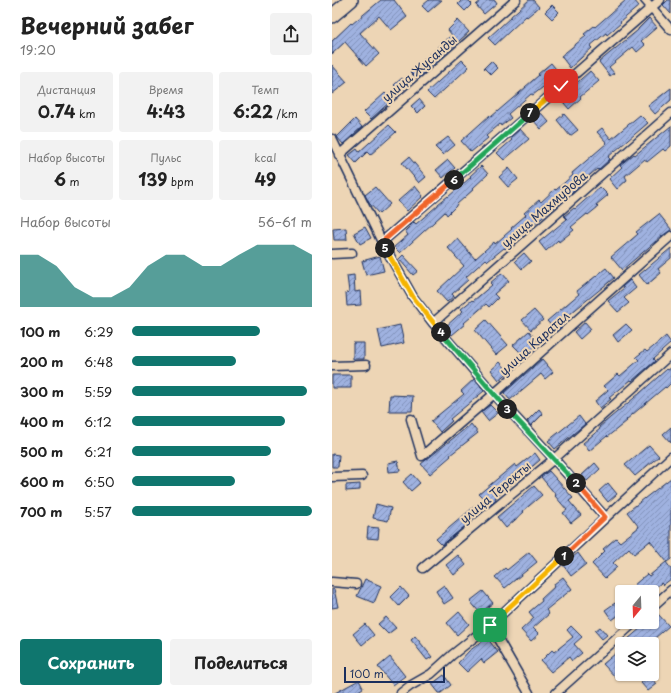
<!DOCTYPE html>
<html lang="ru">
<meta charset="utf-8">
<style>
:root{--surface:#fff;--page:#f2f2f2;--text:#222;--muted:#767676;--accent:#0f766e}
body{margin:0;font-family:"Playpen Sans",sans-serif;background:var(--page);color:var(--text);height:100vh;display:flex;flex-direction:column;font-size:15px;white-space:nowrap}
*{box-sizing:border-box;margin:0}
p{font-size:13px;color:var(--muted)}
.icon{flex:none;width:22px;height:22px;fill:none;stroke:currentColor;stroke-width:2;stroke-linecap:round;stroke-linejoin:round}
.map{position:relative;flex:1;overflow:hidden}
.sheet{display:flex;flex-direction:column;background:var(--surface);width:332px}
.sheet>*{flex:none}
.needle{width:26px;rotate:199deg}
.tools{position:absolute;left:283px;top:585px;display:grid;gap:8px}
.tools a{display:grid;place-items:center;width:44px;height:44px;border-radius:4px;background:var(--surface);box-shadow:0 1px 3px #0004;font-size:20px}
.scale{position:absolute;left:12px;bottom:10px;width:101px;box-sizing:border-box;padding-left:4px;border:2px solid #1b2f5e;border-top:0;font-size:11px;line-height:14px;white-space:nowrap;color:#1b2f5e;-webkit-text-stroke:3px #edd5b5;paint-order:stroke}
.pin{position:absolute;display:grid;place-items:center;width:34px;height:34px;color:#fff;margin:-17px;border-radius:8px;box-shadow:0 2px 6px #0006}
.km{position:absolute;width:20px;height:20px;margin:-10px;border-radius:50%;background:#222;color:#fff;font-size:11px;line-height:20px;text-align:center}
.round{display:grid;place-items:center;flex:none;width:42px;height:42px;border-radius:4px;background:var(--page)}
.headline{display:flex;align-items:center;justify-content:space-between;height:68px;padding:0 20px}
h1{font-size:22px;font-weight:700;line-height:30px}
.metrics{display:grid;grid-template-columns:repeat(3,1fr);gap:6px;height:68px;padding:4px 20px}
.metrics div{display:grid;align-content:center;border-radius:4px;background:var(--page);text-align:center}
.metrics b{font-size:17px;font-weight:700}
.metrics small{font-size:11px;font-weight:400}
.metrics p{font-size:11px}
.chart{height:112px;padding:8px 20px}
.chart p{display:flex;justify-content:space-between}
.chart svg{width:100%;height:72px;margin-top:4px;fill:var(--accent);opacity:.7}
.cta{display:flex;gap:8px;margin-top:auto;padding:8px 20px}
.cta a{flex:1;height:46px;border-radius:4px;background:var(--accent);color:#fff;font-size:16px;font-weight:700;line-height:46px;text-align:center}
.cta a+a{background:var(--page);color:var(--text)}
ul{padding:0 20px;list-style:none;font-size:13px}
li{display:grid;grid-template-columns:64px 48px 1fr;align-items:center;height:30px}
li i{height:10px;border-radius:5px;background:var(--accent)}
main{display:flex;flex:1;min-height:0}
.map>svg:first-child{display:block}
.building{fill:url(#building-hatch);stroke:#1b2f5e}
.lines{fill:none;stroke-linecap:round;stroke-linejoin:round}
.minor-casing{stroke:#1b2f5e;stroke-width:11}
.trunk-casing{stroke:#1b2f5e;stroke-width:16}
.minor{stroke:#edd5b5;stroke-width:8}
.trunk{stroke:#edd5b5;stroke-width:13}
.split-1-casing{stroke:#fff;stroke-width:8}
.split-2-casing{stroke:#fff;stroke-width:8}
.split-3-casing{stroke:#fff;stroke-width:8}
.split-4-casing{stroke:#fff;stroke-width:8}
.split-5-casing{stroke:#fff;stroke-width:8}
.split-6-casing{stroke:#fff;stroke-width:8}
.split-7-casing{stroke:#fff;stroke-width:8}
.split-8-casing{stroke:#fff;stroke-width:8}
.split-1{stroke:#f5b400;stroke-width:5}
.split-2{stroke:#f0652b;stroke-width:5}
.split-3{stroke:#22a559;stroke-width:5}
.split-4{stroke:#22a559;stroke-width:5}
.split-5{stroke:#f5b400;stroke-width:5}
.split-6{stroke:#f0652b;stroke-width:5}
.split-7{stroke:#22a559;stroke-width:5}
.split-8{stroke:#f5b400;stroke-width:5}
.labels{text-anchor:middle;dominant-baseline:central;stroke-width:4;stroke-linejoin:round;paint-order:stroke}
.street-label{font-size:12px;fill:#1b2f5e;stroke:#edd5b5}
</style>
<main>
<section class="sheet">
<div class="headline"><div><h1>Вечерний забег</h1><p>19:20</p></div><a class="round"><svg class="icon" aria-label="share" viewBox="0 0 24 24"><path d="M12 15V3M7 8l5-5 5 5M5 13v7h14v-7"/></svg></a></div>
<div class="metrics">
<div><p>Дистанция</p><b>0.74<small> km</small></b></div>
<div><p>Время</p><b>4:43</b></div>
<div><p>Темп</p><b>6:22<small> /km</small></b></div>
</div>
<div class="metrics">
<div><p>Набор высоты</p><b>6<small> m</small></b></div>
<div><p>Пульс</p><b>139<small> bpm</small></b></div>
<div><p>kcal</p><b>49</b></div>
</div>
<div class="chart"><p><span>Набор высоты</span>56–61 m</p>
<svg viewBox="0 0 160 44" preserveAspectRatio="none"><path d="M0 44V12L10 12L20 19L30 32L40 38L50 38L60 32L70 19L80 12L90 12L100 19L110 19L120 12L130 6L140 6L150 6L160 12V44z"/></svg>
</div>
<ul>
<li><b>100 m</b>6:29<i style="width:71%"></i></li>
<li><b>200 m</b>6:48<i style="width:58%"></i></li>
<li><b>300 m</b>5:59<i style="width:97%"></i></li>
<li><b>400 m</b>6:12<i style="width:85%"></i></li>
<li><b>500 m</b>6:21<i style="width:77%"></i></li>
<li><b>600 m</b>6:50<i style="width:57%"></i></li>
<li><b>700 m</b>5:57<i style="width:100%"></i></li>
</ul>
<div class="cta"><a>Сохранить</a><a>Поделиться</a></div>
</section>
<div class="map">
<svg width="339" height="693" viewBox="0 0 339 693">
<defs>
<pattern id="building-hatch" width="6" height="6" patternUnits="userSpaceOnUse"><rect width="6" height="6" fill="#9fb2e0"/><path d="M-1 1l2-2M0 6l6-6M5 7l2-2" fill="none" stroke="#8191b9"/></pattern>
</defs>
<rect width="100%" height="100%" fill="#edd5b5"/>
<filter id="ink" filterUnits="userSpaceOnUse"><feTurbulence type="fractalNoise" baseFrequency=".025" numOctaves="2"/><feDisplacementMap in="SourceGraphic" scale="8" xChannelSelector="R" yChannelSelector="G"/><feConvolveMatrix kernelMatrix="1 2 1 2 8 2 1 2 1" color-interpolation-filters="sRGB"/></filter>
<g filter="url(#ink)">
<path class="building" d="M49 0H62L75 17 59 30 47 16 28 33 47 54 34 66 13 42 0 54V41L19 23 20 24Z
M97 0H110L96 12 90 6Z
M130 0H136L140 4 133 11 126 4Z
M150 0H163L165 3 152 14 144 5Z
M197 0H201L207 7 195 17 194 16 163 45 156 38 179 17V16L186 10Z
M294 0H302L307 6 288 22 289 23 275 35 274 33 258 46 260 48 238 68 229 56 254 36 252 34 262 26 263 27Z
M336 0H339V14L331 5Z
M220 5 227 12 220 19 213 12Z
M317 18 325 27 309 41 313 45 305 52 301 47 277 67 282 73 278 76 267 62 306 30V29Z
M126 20 137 32 85 79 78 72 120 35 116 30Z
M130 60 137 67 102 99 95 92Z
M159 61 166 68 159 75 152 68Z
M219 63 228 74 216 85 215 84 201 95 199 94 176 114 179 118 169 126 168 124 154 136 156 138 139 152 129 141 158 115 159 117 194 87H193L207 75 206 74Z
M0 65 15 82 0 94Z
M258 71 267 81 248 97 249 98 237 109 226 96 239 85 240 87Z
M70 78 76 85 69 92 62 85Z
M339 88V100L323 114 316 106Z
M53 93 60 100 39 119 32 112Z
M87 99 93 106 86 113 79 106Z
M209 113 217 122 209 129 201 120Z
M232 114 246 130 238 136 225 120Z
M308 115 316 123 276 157 278 159 266 170 265 169 246 185 247 187 197 229 198 230 188 238 187 237 173 249 172 248 156 261 154 259 134 277 136 280 120 294 122 296 115 302 105 291 132 266 116 248 126 239 143 259 162 242 163 244 180 229 179 228 194 215 192 213 207 200 209 202 223 189 224 190 241 175 240 173 275 143 265 132 270 128 279 139Z
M23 119 30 127 11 144 5 137Z
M57 125 64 132 38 155 35 152 24 163 17 155 25 149 27 152Z
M339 126V146L333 151 331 149 315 162 313 159 293 176 295 180 285 189 277 179 290 167 288 165 302 154 303 155Z
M188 129 197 139 172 160 165 153 180 140 178 138Z
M116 137 123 145 111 155 103 147Z
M77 157 94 177 87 183 70 163Z
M116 160 123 168 111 178 104 170Z
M149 166 156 174 141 188 142 189 124 205V206L115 215 113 212 68 253 62 247 76 235 73 231 82 222 84 224 106 205V204L116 196V197L139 177 138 176Z
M177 168 186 179 176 187 167 177Z
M83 186 91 196 75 211 66 201Z
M43 187 58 204 47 214 37 203 33 195Z
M268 187 276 195 264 205 266 207 256 215 255 214 239 227 242 230 227 242 226 240 214 251 207 242 235 219 232 216 242 208 243 209Z
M327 214 339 229V230L330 236 290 270 279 257 306 234 304 232Z
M33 227 39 238 28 244 22 233Z
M14 228 15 240H2L1 229Z
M339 248V258L326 269 329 273 315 285 307 275Z
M192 253 199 261 190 269 183 261Z
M71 255 86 271 81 275 67 259Z
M48 256 52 271 34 275 30 261Z
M274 268 282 278 233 318 236 321 224 331 215 321 247 294 245 291Z
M170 273 177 281 162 294 166 298 157 307 154 304 132 323 133 324 120 335 113 327 131 311 129 309 140 300 141 301 160 285 158 283Z
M22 275 23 292 28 291 29 305 15 306 14 293 17 292 15 276Z
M298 280 304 288 292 298 297 303 286 312 276 301 292 288 290 287Z
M202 310 211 320 199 330 190 320Z
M154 320 176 345 164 355 143 330Z
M253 322 259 329 248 339 242 332Z
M294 324 300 330 286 342 281 335Z
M68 325 72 343 50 348 46 330Z
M197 331 207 343 192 356 181 345Z
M334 336 339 343 321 359 323 361 300 381 299 380 277 398 279 399 268 408 263 401 276 390 272 386 286 374 288 376 307 360 304 357 313 350 315 352Z
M21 343H32V359H21Z
M210 359 221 372 213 379 209 374 178 400 172 393Z
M168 362 177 372 167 380 159 370Z
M339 368V383L334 388 333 387 294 420 295 421 275 437V436L257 451 251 443 268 429 267 427 308 393 335 369 336 370Z
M0 375H19V388H0Z
M142 379 152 391 118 419 120 421 108 432 99 421 132 394 129 391Z
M58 395 81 396 80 411H57Z
M158 405 166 413 156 421 149 412Z
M207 409 211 414 199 426 195 421Z
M247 416 253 424 223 449 216 441Z
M139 424 146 433 118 455 119 456 98 474 89 464Z
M339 427V443L331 434Z
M317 445 327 456 303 476 293 465Z
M203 453 208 460 163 498 164 500 158 505 147 494 183 464 185 467Z
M0 454 7 455 6 467H0Z
M66 461 68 471 57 472 56 463Z
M263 463 268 469 255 481 250 475Z
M217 471 241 498 237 501 249 515 239 523 231 513 235 510 223 496 224 495 209 477Z
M80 474 88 483 79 491 71 482Z
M339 478V559L335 562 318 541 302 554 297 548 281 563 285 567 273 578 260 564 273 551 271 549 284 538 288 542 307 527 295 512Z
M276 483 285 494 276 502 267 491Z
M28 484V490L14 491V485Z
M202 486 210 495 191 511 192 512 174 528 165 517Z
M44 504 59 508 56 521 41 518Z
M143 506 149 513 110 545 104 539Z
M36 527 47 528 46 539 35 538Z
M197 552 205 562 173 588 163 577 173 568 175 570Z
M246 553 254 564 239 576 231 565Z
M126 555 134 565 122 575 114 565Z
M334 562 339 569V579L331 585 329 583 318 592H309L302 585 315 574 317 576Z
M231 577 240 589 214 610 217 614 201 628 207 634 199 641 189 630 202 618 197 612 210 601 209 599 223 586 222 584Z
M33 579 49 586 42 603 25 596Z
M112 585 121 598 112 604 104 591Z
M69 587 77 596 67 606 59 597Z
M0 589H2L6 607 0 608Z
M151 591 161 603 148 613 138 601Z
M283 603 290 613 280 620 273 610Z
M127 612 137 624 125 635 115 623Z
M325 613 337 626 316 644H301L296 639 316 622H320V618Z
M54 617 64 628 56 634 46 624Z
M33 624 42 635 30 645 21 634Z
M239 626 250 637 242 644 250 653 240 661 237 657 219 672 209 661 220 650 222 652 241 637 235 630Z
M268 627 275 635 270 639 263 631Z
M83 636 100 657 95 660 79 640Z
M155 638 166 652 152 663 149 659 135 672 126 663 137 651Z
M290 648V674L285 679 271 664Z
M58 657 73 676 61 685 46 667Z
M112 675 119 685 109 693H107L100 684Z
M318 675 325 684 316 691 309 683Z
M27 680 31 688 23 693H3Z"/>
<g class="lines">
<g class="minor-casing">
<path id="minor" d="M313 0 339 30
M0 139 50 242 81 297 101 323 162 394 222 459 273 517
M7 155 184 0
M50 242 328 0
M0 254 20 253
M101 323 339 113
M0 366 34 365
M79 419 90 456 162 394 339 236
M0 477 30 476
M91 568 222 459 339 354
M0 582 24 584
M320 607 339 590
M158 625 197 693
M69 693 78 686 99 674 120 655 158 625 339 457
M224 693 303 622"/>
</g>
<g class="trunk-casing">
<path id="trunk" d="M0 16 19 0"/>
</g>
<use href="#minor" class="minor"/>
<use href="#trunk" class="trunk"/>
</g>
</g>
<g class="lines" filter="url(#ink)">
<g class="split-1-casing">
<path id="split-1" d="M158 625 232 556"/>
</g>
<g class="split-2-casing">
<path id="split-2" d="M232 556 273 517 244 483"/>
</g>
<g class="split-3-casing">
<path id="split-3" d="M175 409 244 483"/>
</g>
<g class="split-4-casing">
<path id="split-4" d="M109 332 175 409"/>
</g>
<g class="split-5-casing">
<path id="split-5" d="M53 248 81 297 109 332"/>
</g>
<g class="split-6-casing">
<path id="split-6" d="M53 248 50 242 122 180"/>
</g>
<g class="split-7-casing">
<path id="split-7" d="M122 180 198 113"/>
</g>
<g class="split-8-casing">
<path id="split-8" d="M198 113 229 86"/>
</g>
<use href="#split-1" class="split-1"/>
<use href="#split-2" class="split-2"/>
<use href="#split-3" class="split-3"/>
<use href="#split-4" class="split-4"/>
<use href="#split-5" class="split-5"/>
<use href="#split-6" class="split-6"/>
<use href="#split-7" class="split-7"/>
<use href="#split-8" class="split-8"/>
</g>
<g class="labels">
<g class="street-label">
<text transform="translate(87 68) rotate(-41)">улица Жусанды</text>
<text transform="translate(212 209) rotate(-41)">улица Махмудова</text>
<text transform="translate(202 343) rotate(-42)">улица Каратал</text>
<text transform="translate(163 492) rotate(-40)">улица Теректы</text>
</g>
</g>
</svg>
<div class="tools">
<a><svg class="needle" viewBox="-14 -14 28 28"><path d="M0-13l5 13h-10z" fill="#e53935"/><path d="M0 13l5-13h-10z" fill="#767676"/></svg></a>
<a><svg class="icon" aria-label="layers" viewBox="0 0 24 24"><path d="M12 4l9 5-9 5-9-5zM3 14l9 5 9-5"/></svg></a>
</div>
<div class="scale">100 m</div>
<div class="pin" style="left:158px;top:625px;background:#1e9e55"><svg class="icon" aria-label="arrive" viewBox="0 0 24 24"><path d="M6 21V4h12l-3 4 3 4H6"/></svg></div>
<div class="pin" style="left:229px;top:86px;background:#d93025"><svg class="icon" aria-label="check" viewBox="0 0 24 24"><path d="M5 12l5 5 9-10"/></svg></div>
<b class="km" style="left:232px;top:556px">1</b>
<b class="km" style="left:244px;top:483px">2</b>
<b class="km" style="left:175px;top:409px">3</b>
<b class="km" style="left:109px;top:332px">4</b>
<b class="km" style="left:53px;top:248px">5</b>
<b class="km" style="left:122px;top:180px">6</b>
<b class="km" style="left:198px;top:113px">7</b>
</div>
</main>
